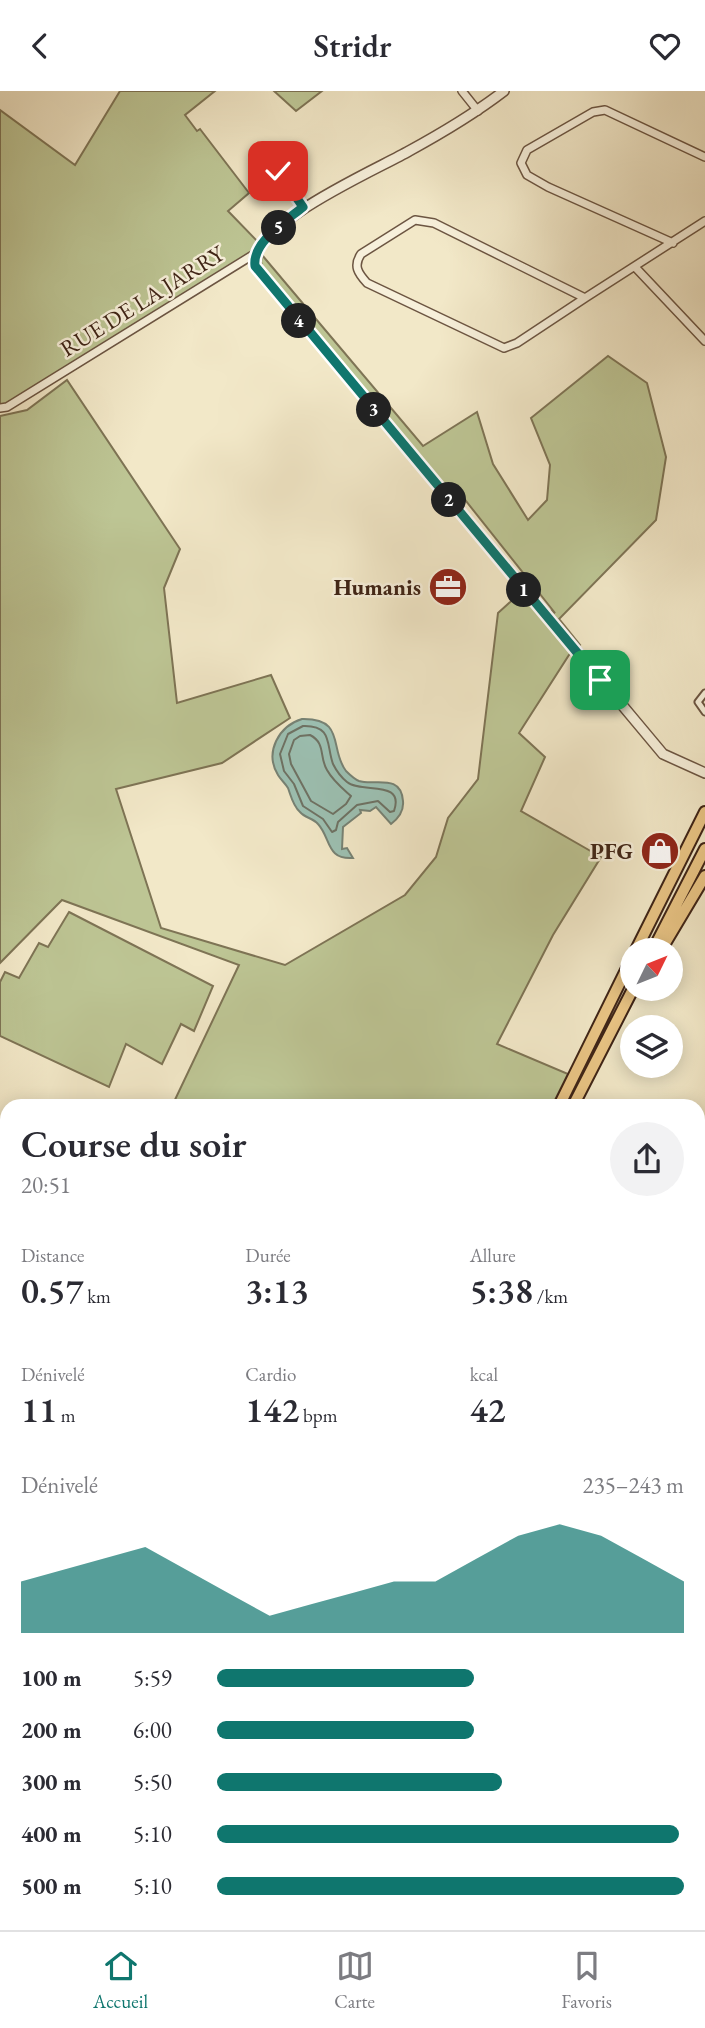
<!DOCTYPE html>
<html lang="fr">
<meta charset="utf-8">
<style>
:root{--surface:#fff;--page:#f2f2f3;--text:#2b2b33;--muted:#7c7c81;--line:#e1e1e2;--accent:#0f766e}
body{margin:0;font-family:"EB Garamond",serif;background:var(--page);color:var(--text);height:100vh;display:flex;flex-direction:column;font-size:26px;white-space:nowrap}
*{box-sizing:border-box;margin:0}
p{font-size:23px;color:var(--muted)}
.icon{flex:none;width:38px;height:38px;fill:none;stroke:currentColor;stroke-width:2;stroke-linecap:round;stroke-linejoin:round}
.map{position:relative;flex:1;overflow:hidden}
.details{position:absolute;left:0px;top:1008px;width:705px;height:831px;display:flex;flex-direction:column;background:var(--surface);border-radius:21px 21px 0 0;box-shadow:0 4px 18px #0003}
.details>*{flex:none}
.needle{width:46px;rotate:47deg}
.buttons{position:absolute;left:620px;top:847px;display:grid;gap:14px}
.buttons a{display:grid;place-items:center;width:63px;height:63px;border-radius:50%;background:var(--surface);box-shadow:0 4px 18px #0003;font-size:35px}
.pin{position:absolute;display:grid;place-items:center;width:60px;height:60px;color:#fff;margin:-30px;border-radius:14px;box-shadow:0 4px 10px #0006}
.km{position:absolute;width:35px;height:35px;margin:-18px;border-radius:50%;background:#222;color:#fff;font-size:19px;line-height:35px;text-align:center}
.round{display:grid;place-items:center;flex:none;width:74px;height:74px;border-radius:37px;background:var(--page)}
.summary{display:flex;align-items:center;justify-content:space-between;height:119px;padding:0 21px}
h1{font-size:38px;font-weight:600;line-height:52px}
.figures{display:grid;grid-template-columns:repeat(3,1fr);gap:10px;height:119px;padding:7px 21px}
.figures div{display:grid;align-content:center}
.figures b{font-size:35px;font-weight:600}
.figures small{font-size:19px;font-weight:400}
.figures p{font-size:19px}
.chart{height:196px;padding:14px 21px}
.chart p{display:flex;justify-content:space-between}
.chart svg{width:100%;height:126px;margin-top:7px;fill:var(--accent);opacity:.7}
ul{padding:0 21px;list-style:none;font-size:23px}
li{display:grid;grid-template-columns:112px 84px 1fr;align-items:center;height:52px}
li i{height:18px;border-radius:9px;background:var(--accent)}
header{display:flex;justify-content:space-between;align-items:center;height:91px;padding:0 21px;background:var(--surface);font-size:32px;font-weight:600}
.tab-bar{display:flex;justify-content:space-around;align-items:center;height:98px;border-top:2px solid var(--line);background:var(--surface);font-size:19px;color:var(--muted)}
.tab-bar a{display:grid;justify-items:center;gap:4px}
.tab-bar .active{color:var(--accent)}
.map>svg:first-child{display:block}
.green{fill:#bdc594;stroke:#7e7455;stroke-width:2}
.water{fill:#9cc0b2;stroke:#778274;stroke-width:2}
.lines{fill:none;stroke-linecap:round;stroke-linejoin:round}
.shore{stroke:#6e7264;stroke-width:2}
.pedestrian-casing{stroke:#6c5542;stroke-width:9}
.minor-casing{stroke:#6c5542;stroke-width:10}
.tertiary-casing{stroke:#6c5542;stroke-width:12}
.primary-casing{stroke:#3f2416;stroke-width:14}
.pedestrian{stroke:#f7f0db;stroke-width:5}
.minor{stroke:#f7f0db;stroke-width:7}
.tertiary{stroke:#f7f0db;stroke-width:9}
.primary{stroke:#e9c484;stroke-width:10}
.tram{stroke:#3f2416;stroke-width:2}
.route-casing{stroke:#fff;stroke-width:14}
.route{stroke:#0f766e;stroke-width:9}
.labels{text-anchor:middle;dominant-baseline:central;stroke-width:5;stroke-linejoin:round;paint-order:stroke}
.street-label{font-size:23px;fill:#3f2416;stroke:#f7f0db}
.poi-label{font-size:23px;font-weight:bold;fill:#3f2416;stroke:#f7f0db;text-anchor:end}
</style>
<header><svg class="icon" aria-label="back" viewBox="0 0 24 24"><path d="M15 5l-7 7 7 7"/></svg>Stridr<svg class="icon" aria-label="heart" viewBox="0 0 24 24"><path d="M12 20l-8-8c-3-5 5-10 8-4 3-6 11-1 8 4z"/></svg></header>
<div class="map">
<svg width="705" height="1839" viewBox="0 0 705 1839">
<rect width="100%" height="100%" fill="#f2e8c8"/>
<filter id="stains"><feTurbulence type="fractalNoise" baseFrequency=".00286" numOctaves="4"/><feColorMatrix values="0 0 0 0 .2 0 0 0 0 .09 0 0 0 0 .02 0 0 0 .5 -.17"/></filter>
<radialGradient id="worn" r=".72"><stop offset=".6" stop-color="#630" stop-opacity="0"/><stop offset="1" stop-color="#630" stop-opacity=".3"/></radialGradient>
<path class="green" d="M120 0H215L185 24 197 40 200 38 249 102 228 120 258 151 252 161 7 314 0 315V19L75 74Z
M274 0H322L296 20Z
M262 164 423 355 477 321 493 373 528 429 547 409 550 374 531 327 608 265 647 292 666 366 656 429 559 528 580 554 569 564 519 642 545 666 521 720 601 766 553 844 497 953 568 983 552 1015H172L239 874 62 809 0 872V325L27 319 67 289 180 458 164 497 177 612 271 584 290 627 222 672 116 698 161 837 285 874 405 804 436 766 448 727 478 688 498 522 518 504 555 522 458 400 457 414 265 182 261 171Z
M69 821 213 895 194 940 181 933 162 973 126 953 109 996 0 945V891L5 881 19 887 39 852 48 856Z
M0 1032 7 1040V1181L0 1195Z
M705 1079V1121L698 1119V1091Z
M7 1328V1411L0 1407V1340Z
M698 1591 705 1593V1618L698 1620Z
M286 1832H315L313 1839H283Z"/>
<path class="water" d="M302 628C346 627 329 658 346 680 349 683 354 688 359 690 374 695 401 682 403 710 404 720 399 727 391 733L376 716 370 720 360 719 361 722 343 736 342 758 347 757 353 767C326 769 331 747 318 733 313 727 305 727 300 721 293 715 291 705 288 697 285 692 281 689 278 684 264 661 279 635 302 628Z"/>
<g class="lines">
<path class="shore" d="M303 635C333 634 326 654 333 673 336 679 342 687 347 691 362 703 405 688 394 720L390 721 378 710 357 714 338 731 336 739 332 741 323 728 303 715 294 693 284 680 280 663 288 643Z
M310 644C326 652 319 666 327 679 333 690 342 697 351 705L346 713 333 723 311 710 291 673 289 663 294 649 300 645Z"/>
<g class="pedestrian-casing">
<path id="pedestrian" d="M705 602 698 611 705 621"/>
</g>
<g class="minor-casing">
<path id="minor" d="M462 0 478 20
M278 80 303 116
M415 129 434 132 585 207 517 252 504 257 367 192C358 182 353 175 361 163Z
M673 152 548 96 527 84 521 72 527 59 593 21 605 19 705 66
M635 176 705 250
M585 207 705 130
M0 317 7 316 256 162
M698 1143 705 1145
M698 1732 705 1730
M496 1832V1834
M321 1839 325 1832
M656 1839 658 1832"/>
</g>
<g class="tertiary-casing">
<path id="tertiary" d="M504 0C474 23 442 42 409 60 376 79 250 133 255 175L663 663 705 682
M698 1638 705 1636
M698 1650 705 1648
M0 1741 7 1728
M0 1756 7 1769
M201 1832 214 1839
M248 1839 252 1832"/>
</g>
<g class="primary-casing">
<path id="primary" d="M636 859 705 721
M653 859 705 758
M661 859 705 785
M559 1015 632 867
M573 1015 633 898
M182 1833 189 1839
M75 1839 77 1832
M144 1839 147 1832
M155 1839 158 1832"/>
</g>
<use href="#pedestrian" class="pedestrian"/>
<use href="#minor" class="minor"/>
<use href="#tertiary" class="tertiary"/>
<use href="#primary" class="primary"/>
<path class="tram" d="M698 1132 705 1134
M277 1839 279 1832"/>
</g>
<g class="lines">
<g class="route-casing">
<path id="route" d="M278 80 303 116C286 130 252 151 255 175L600 589"/>
</g>
<use href="#route" class="route"/>
</g>
<defs>
<g id="office-disc" transform="scale(2.0125)"><circle r="9.5" fill="#8f2418" stroke="#f7f0db"/><path d="M-6-3h4V-5.5h4V-3h4V5H-6ZM-1-4.5V-3h2v-1.5ZM-6 0V1H6V0Z" fill="#fff"/></g>
<g id="shop-disc" transform="scale(2.0125)"><circle r="9.5" fill="#8f2418" stroke="#f7f0db"/><path d="M-5-2.5h2.3a2.7 3.5 0 0 1 5.4 0H5L5.5 6h-11ZM-1.5-2.5h3a1.5 2.3 0 0 0-3 0Z" fill="#fff"/></g>
</defs>
<g fill-rule="evenodd">
<use href="#office-disc" x="448" y="496"/>
<use href="#shop-disc" x="660" y="760"/>
</g>
<g class="labels">
<g class="street-label">
<text transform="translate(142 210) rotate(-32)">RUE DE LA JARRY</text>
</g>
<g class="poi-label">
<text x="421" y="496">Humanis</text>
<text x="633" y="760">PFG</text>
</g>
</g>
<rect width="100%" height="100%" filter="url(#stains)"/>
<rect width="100%" height="100%" fill="url(#worn)"/>
</svg>
<div class="buttons">
<a><svg class="needle" viewBox="-14 -14 28 28"><path d="M0-13l5 13h-10z" fill="#e53935"/><path d="M0 13l5-13h-10z" fill="#7c7c81"/></svg></a>
<a><svg class="icon" aria-label="layers" viewBox="0 0 24 24"><path d="M12 4l9 5-9 5-9-5zM3 14l9 5 9-5"/></svg></a>
</div>
<div class="pin" style="left:600px;top:589px;background:#1e9e55"><svg class="icon" aria-label="arrive" viewBox="0 0 24 24"><path d="M6 21V4h12l-3 4 3 4H6"/></svg></div>
<div class="pin" style="left:278px;top:80px;background:#d93025"><svg class="icon" aria-label="check" viewBox="0 0 24 24"><path d="M5 12l5 5 9-10"/></svg></div>
<b class="km" style="left:524px;top:499px">1</b>
<b class="km" style="left:449px;top:409px">2</b>
<b class="km" style="left:374px;top:319px">3</b>
<b class="km" style="left:299px;top:230px">4</b>
<b class="km" style="left:279px;top:137px">5</b>
<section class="details">
<div class="summary"><div><h1>Course du soir</h1><p>20:51</p></div><a class="round"><svg class="icon" aria-label="share" viewBox="0 0 24 24"><path d="M12 15V3M7 8l5-5 5 5M5 13v7h14v-7"/></svg></a></div>
<div class="figures">
<div><p>Distance</p><b>0.57<small> km</small></b></div>
<div><p>Durée</p><b>3:13</b></div>
<div><p>Allure</p><b>5:38<small> /km</small></b></div>
</div>
<div class="figures">
<div><p>Dénivelé</p><b>11<small> m</small></b></div>
<div><p>Cardio</p><b>142<small> bpm</small></b></div>
<div><p>kcal</p><b>42</b></div>
</div>
<div class="chart"><p><span>Dénivelé</span>235–243 m</p>
<svg viewBox="0 0 160 44" preserveAspectRatio="none"><path d="M0 44V26L10 22L20 18L30 14L40 22L50 30L60 38L70 34L80 30L90 26L100 26L110 18L120 10L130 6L140 10L150 18L160 26V44z"/></svg>
</div>
<ul>
<li><b>100 m</b>5:59<i style="width:55%"></i></li>
<li><b>200 m</b>6:00<i style="width:55%"></i></li>
<li><b>300 m</b>5:50<i style="width:61%"></i></li>
<li><b>400 m</b>5:10<i style="width:99%"></i></li>
<li><b>500 m</b>5:10<i style="width:100%"></i></li>
</ul>
</section>
</div>
<nav class="tab-bar">
<a class="active"><svg class="icon" aria-label="home" viewBox="0 0 24 24"><path d="M3 11l9-7 9 7M6 9v11h12V9"/></svg>Accueil</a>
<a><svg class="icon" aria-label="map" viewBox="0 0 24 24"><path d="M3 6l6-2 6 2 6-2v14l-6 2-6-2-6 2zM9 4v14M15 6v14"/></svg>Carte</a>
<a><svg class="icon" aria-label="saved" viewBox="0 0 24 24"><path d="M7 4h10v16l-5-4-5 4z"/></svg>Favoris</a>
</nav>
